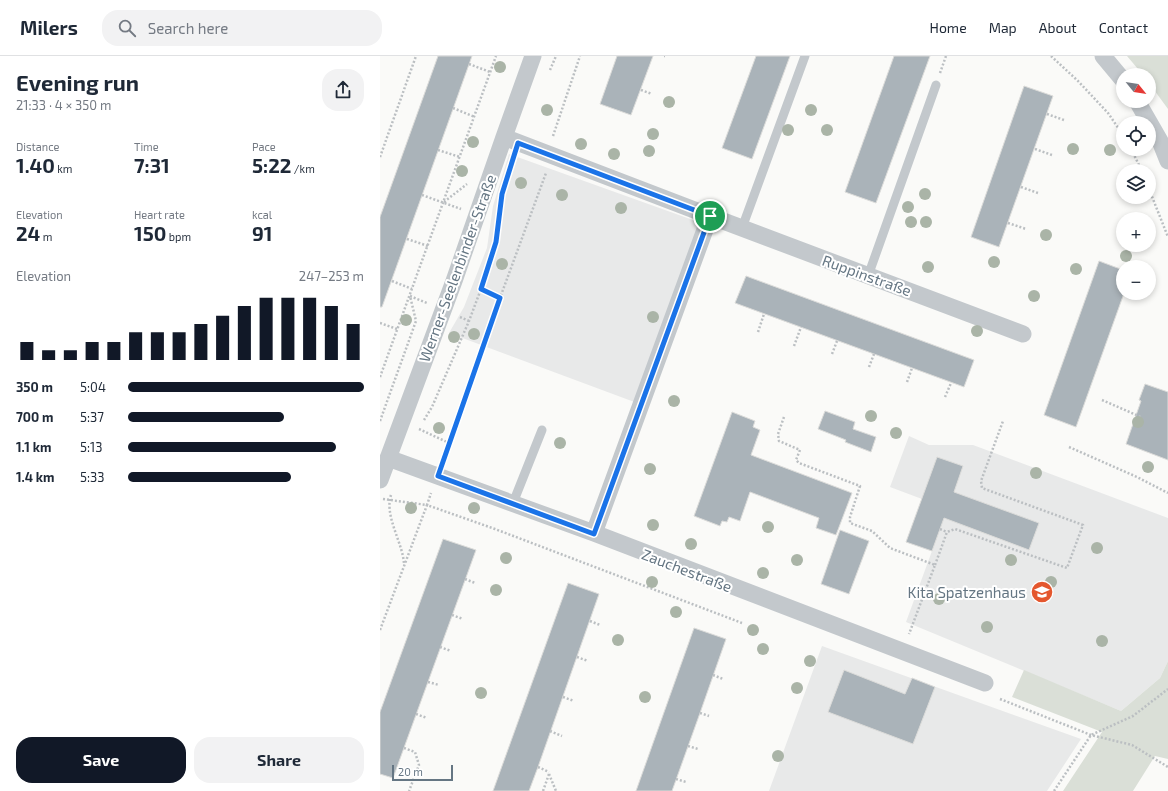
<!DOCTYPE html>
<meta charset="utf-8">
<style>
:root{--surface:#fff;--page:#f2f2f3;--text:#1f2937;--muted:#747a83;--line:#e0e1e3;--accent:#111827}
body{margin:0;font-family:"Exo 2",sans-serif;background:var(--page);color:var(--text);height:100vh;display:flex;flex-direction:column;font-size:15px;white-space:nowrap}
*{box-sizing:border-box;margin:0}
p{font-size:13px;color:var(--muted)}
.icon{flex:none;width:22px;height:22px;fill:none;stroke:currentColor;stroke-width:2;stroke-linecap:round;stroke-linejoin:round}
.map{position:relative;flex:1;overflow:hidden}
.panel{display:flex;flex-direction:column;background:var(--surface);width:380px}
.panel>*{flex:none}
.needle{width:26px;rotate:120deg}
.buttons{position:absolute;left:736px;top:12px;display:grid;gap:8px}
.buttons a{display:grid;place-items:center;width:40px;height:40px;border-radius:50%;background:var(--surface);box-shadow:0 2px 6px #0003;font-size:20px}
.scale{position:absolute;left:12px;bottom:10px;width:61px;box-sizing:border-box;padding-left:4px;border:2px solid #657683;border-top:0;font-size:11px;line-height:14px;white-space:nowrap;color:#657683;-webkit-text-stroke:3px #fff;paint-order:stroke}
.pin{position:absolute;display:grid;place-items:center;width:34px;height:34px;color:#fff;margin:-17px;border:2px solid #fff;border-radius:50%;box-shadow:0 1px 4px #0007}
.round{display:grid;place-items:center;flex:none;width:42px;height:42px;border-radius:16px;background:var(--page)}
.head{display:flex;align-items:center;justify-content:space-between;height:68px;padding:0 16px}
h1{font-size:22px;font-weight:700;line-height:30px}
.metrics{display:grid;grid-template-columns:repeat(3,1fr);gap:6px;height:68px;padding:4px 16px}
.metrics div{display:grid;align-content:center}
.metrics b{font-size:20px;font-weight:700}
.metrics small{font-size:11px;font-weight:400}
.metrics p{font-size:11px}
.chart{height:112px;padding:8px 16px}
.chart p{display:flex;justify-content:space-between}
.chart svg{width:100%;height:72px;margin-top:4px;stroke:var(--accent);stroke-width:6}
.action{display:flex;gap:8px;margin-top:auto;padding:8px 16px}
.action a{flex:1;height:46px;border-radius:16px;background:var(--accent);color:#fff;font-size:16px;font-weight:700;line-height:46px;text-align:center}
.action a+a{background:var(--page);color:var(--text)}
ul{padding:0 16px;list-style:none;font-size:13px}
li{display:grid;grid-template-columns:64px 48px 1fr;align-items:center;height:30px}
li i{height:10px;border-radius:5px;background:var(--accent)}
header{display:flex;align-items:center;gap:24px;box-sizing:border-box;height:56px;padding:0 20px;background:var(--surface);border-bottom:1px solid var(--line)}
header strong{font-size:19px}
nav{display:flex;gap:22px;margin-inline-start:auto;font-size:14px}
.search{width:280px;height:36px;background:var(--page);display:flex;align-items:center;gap:10px;box-sizing:border-box;padding:0 14px;border-radius:16px;color:var(--muted);font-size:15px}
main{display:flex;flex:1;min-height:0}
.map>svg:first-child{display:block}
.built{fill:#e8e9e9}
.green{fill:#dadfd7}
.building{fill:#aab3b9;stroke:#dcdcda}
.lines{fill:none;stroke-linecap:round;stroke-linejoin:round}
.path{stroke:#bbbfc2;stroke-width:2.5;stroke-dasharray:2 2;stroke-linecap:butt}
.lane{stroke:#c3c8cc;stroke-width:9}
.street{stroke:#c3c8cc;stroke-width:17}
.tree{fill:#aab4a7}
.route-casing{stroke:#fff;stroke-width:8}
.route{stroke:#1a73e8;stroke-width:5}
.labels{text-anchor:middle;dominant-baseline:central;stroke-width:4;stroke-linejoin:round;paint-order:stroke}
.street-label{font-size:15px;fill:#657683;stroke:#fff}
.poi-label{font-size:15px;fill:#657683;stroke:#fff;text-anchor:end}
</style>
<header>
<strong>Milers</strong>
<div class="search"><svg class="icon" aria-label="search" viewBox="0 0 24 24"><circle cx="10" cy="10" r="6"/><path d="M15 15l6 6"/></svg>Search here</div>
<nav><a>Home</a><a>Map</a><a>About</a><a>Contact</a></nav>
</header>
<main>
<section class="panel">
<div class="head"><div><h1>Evening run</h1><p>21:33 · 4 × 350 m</p></div><a class="round"><svg class="icon" aria-label="share" viewBox="0 0 24 24"><path d="M12 15V3M7 8l5-5 5 5M5 13v7h14v-7"/></svg></a></div>
<div class="metrics">
<div><p>Distance</p><b>1.40<small> km</small></b></div>
<div><p>Time</p><b>7:31</b></div>
<div><p>Pace</p><b>5:22<small> /km</small></b></div>
</div>
<div class="metrics">
<div><p>Elevation</p><b>24<small> m</small></b></div>
<div><p>Heart rate</p><b>150<small> bpm</small></b></div>
<div><p>kcal</p><b>91</b></div>
</div>
<div class="chart"><p><span>Elevation</span>247–253 m</p>
<svg viewBox="0 0 160 44" preserveAspectRatio="none"><path d="M5 44V33M15 44V38M25 44V38M35 44V33M45 44V33M55 44V27M65 44V27M75 44V27M85 44V22M95 44V17M105 44V11M115 44V6M125 44V6M135 44V6M145 44V11M155 44V22"/></svg>
</div>
<ul>
<li><b>350 m</b>5:04<i style="width:100%"></i></li>
<li><b>700 m</b>5:37<i style="width:66%"></i></li>
<li><b>1.1 km</b>5:13<i style="width:88%"></i></li>
<li><b>1.4 km</b>5:33<i style="width:69%"></i></li>
</ul>
<div class="action"><a>Save</a><a>Share</a></div>
</section>
<div class="map">
<svg width="788" height="735" viewBox="0 0 788 735">
<rect width="100%" height="100%" fill="#fafaf8"/>
<path class="built" d="M129 98 324 168 257 347 69 277 84 251 107 192 113 150Z
M529 380 549 389H593L788 462V605L780 622 741 655 526 566 552 495 526 486 542 443 510 431Z
M442 590 701 683 667 735H389Z"/>
<path class="green" d="M747 0H788V53L769 27V19H763Z
M788 605V703L775 700 753 735H683L722 676 632 641 644 614 741 655 780 622Z"/>
<path class="building" d="M58 0H92L2 251H0V161Z
M237 0H273L251 59 220 48Z
M376 0H410L372 103 342 92Z
M514 0H550L496 147 465 136Z
M644 30 673 40 619 191 591 181Z
M719 205 743 214V240L696 371 664 359Z
M366 220 594 304 584 331 355 247Z
M765 328 788 336V404L746 388 761 345 759 344Z
M445 355 475 366 473 373 496 381 491 396 465 386 466 384 438 373Z
M352 356 375 365 373 371 380 374 371 399 472 437 456 479 436 472 439 462 370 436 360 465 349 461 347 466 342 465 340 470 314 460Z
M557 401 583 410 574 436 659 467 649 494 564 462 552 495 526 486Z
M460 474 489 485 469 538 441 528Z
M63 483 96 494 13 722 0 718V656Z
M188 527 219 538 158 711 149 735H113Z
M314 572 346 583 320 657 292 735H256Z
M464 614 525 638 532 622 555 631 533 688 448 656Z"/>
<g class="lines">
<path class="path" d="M284 0H285
M671 0 698 25 728 57 743 79
M89 8 110 16
M170 14 176 0
M560 17 566 0
M261 34 272 38
M73 52 95 61
M667 58 684 64
M173 80 200 0
M655 93 672 99
M751 93 762 115
M58 94 80 101
M0 101 36 0
M641 131 658 137
M769 133 788 181
M42 139 81 153
M64 146 87 128
M628 167 646 173
M27 183 48 190
M12 225 32 233
M101 233 120 242
M30 240 47 247
M80 261 89 265
M0 267 17 273
M378 276 384 258
M414 290 421 271
M452 298 457 285
M489 311 494 298
M0 321 116 0
M527 326 532 312
M565 341 571 327
M722 344 761 361
M404 361 398 378 399 385 420 394 416 404 419 407 480 430 470 461V467L492 475 510 492 555 509 529 578
M44 364 52 351 89 265 101 233 116 186 120 154
M0 365 36 265 30 240
M39 373 69 387
M689 391 757 421 788 437
M64 402 120 242 166 117
M11 439C4 460 23 487 24 508
M3 443 47 449 51 437
M560 473 567 476
M555 509 567 476 575 473 687 512 703 469 602 432 601 425 623 365
M85 523 95 527
M72 559 83 563
M210 565 220 569
M0 574 47 449 115 473 362 567
M60 591 71 595
M197 601 208 605
M333 619 343 623
M48 626 59 629
M183 641 194 645
M620 643 711 679 752 689 788 711
M320 657 329 660
M36 658 47 662
M170 675 182 680
M308 690 318 693
M24 692 35 696 39 709 29 735
M158 711 169 716
M169 718 176 735
M296 723 306 726
M163 735 169 718
M674 735 711 679 753 660 788 633"/>
<path class="lane" d="M362 172 425 0
M488 220 556 29
M133 447 162 374"/>
<path class="street" d="M723 0 743 24
M757 45 780 85 788 105
M124 81 330 160
M8 402 214 477 605 627
M0 424 74 225 124 81 153 0
M214 477 330 160 643 278"/>
</g>
<g class="tree">
<circle cx="120" cy="11" r="6"/>
<circle cx="289" cy="46" r="6"/>
<circle cx="167" cy="54" r="6"/>
<circle cx="431" cy="54" r="6"/>
<circle cx="408" cy="74" r="6"/>
<circle cx="447" cy="74" r="6"/>
<circle cx="273" cy="78" r="6"/>
<circle cx="93" cy="86" r="6"/>
<circle cx="201" cy="88" r="6"/>
<circle cx="693" cy="93" r="6"/>
<circle cx="730" cy="94" r="6"/>
<circle cx="269" cy="95" r="6"/>
<circle cx="234" cy="98" r="6"/>
<circle cx="82" cy="115" r="6"/>
<circle cx="141" cy="127" r="6"/>
<circle cx="545" cy="138" r="6"/>
<circle cx="182" cy="139" r="6"/>
<circle cx="528" cy="151" r="6"/>
<circle cx="241" cy="152" r="6"/>
<circle cx="531" cy="166" r="6"/>
<circle cx="546" cy="166" r="6"/>
<circle cx="666" cy="179" r="6"/>
<circle cx="746" cy="200" r="6"/>
<circle cx="614" cy="206" r="6"/>
<circle cx="122" cy="208" r="6"/>
<circle cx="548" cy="211" r="6"/>
<circle cx="696" cy="213" r="6"/>
<circle cx="654" cy="240" r="6"/>
<circle cx="273" cy="261" r="6"/>
<circle cx="26" cy="264" r="6"/>
<circle cx="597" cy="275" r="6"/>
<circle cx="94" cy="278" r="6"/>
<circle cx="74" cy="281" r="6"/>
<circle cx="294" cy="345" r="6"/>
<circle cx="491" cy="360" r="6"/>
<circle cx="758" cy="366" r="6"/>
<circle cx="59" cy="372" r="6"/>
<circle cx="516" cy="377" r="6"/>
<circle cx="180" cy="387" r="6"/>
<circle cx="768" cy="411" r="6"/>
<circle cx="270" cy="413" r="6"/>
<circle cx="656" cy="417" r="6"/>
<circle cx="31" cy="452" r="6"/>
<circle cx="94" cy="452" r="6"/>
<circle cx="273" cy="469" r="6"/>
<circle cx="388" cy="471" r="6"/>
<circle cx="311" cy="488" r="6"/>
<circle cx="717" cy="492" r="6"/>
<circle cx="126" cy="502" r="6"/>
<circle cx="417" cy="504" r="6"/>
<circle cx="631" cy="504" r="6"/>
<circle cx="383" cy="517" r="6"/>
<circle cx="272" cy="526" r="6"/>
<circle cx="671" cy="526" r="6"/>
<circle cx="116" cy="534" r="6"/>
<circle cx="559" cy="543" r="6"/>
<circle cx="296" cy="556" r="6"/>
<circle cx="607" cy="571" r="6"/>
<circle cx="373" cy="574" r="6"/>
<circle cx="238" cy="584" r="6"/>
<circle cx="722" cy="585" r="6"/>
<circle cx="383" cy="593" r="6"/>
<circle cx="430" cy="605" r="6"/>
<circle cx="417" cy="632" r="6"/>
<circle cx="101" cy="637" r="6"/>
<circle cx="265" cy="641" r="6"/>
<circle cx="398" cy="700" r="6"/>
</g>
<g class="lines">
<g class="route-casing">
<path id="route" d="M138 87 330 160 214 478 58 420 120 242 101 233 116 186 122 138Z"/>
</g>
<use href="#route" class="route"/>
</g>
<defs>
<g id="school-disc" transform="scale(1.15)"><circle r="9.5" fill="#e4572e" stroke="#fff"/><path d="M0-5L7-2L0 1L-7-2ZM-4 1L0 2.5L4 1V4Q0 6-4 4Z" fill="#fff"/></g>
</defs>
<g fill-rule="evenodd">
<use href="#school-disc" x="662" y="536"/>
</g>
<g class="labels">
<g class="street-label">
<text transform="translate(77 212) rotate(-70)">Werner-Seelenbinder-Straße</text>
<text transform="translate(487 219) rotate(20)">Ruppinstraße</text>
<text transform="translate(307 514) rotate(21)">Zauchestraße</text>
</g>
<g class="poi-label">
<text x="646" y="536">Kita Spatzenhaus</text>
</g>
</g>
</svg>
<div class="buttons">
<a><svg class="needle" viewBox="-14 -14 28 28"><path d="M0-13l5 13h-10z" fill="#e53935"/><path d="M0 13l5-13h-10z" fill="#747a83"/></svg></a>
<a><svg class="icon" aria-label="locate" viewBox="0 0 24 24"><circle cx="12" cy="12" r="6"/><path d="M12 2v4M12 18v4M2 12h4M18 12h4"/></svg></a>
<a><svg class="icon" aria-label="layers" viewBox="0 0 24 24"><path d="M12 4l9 5-9 5-9-5zM3 14l9 5 9-5"/></svg></a>
<a>+</a>
<a>−</a>
</div>
<div class="scale">20 m</div>
<div class="pin" style="left:330px;top:160px;background:#1e9e55"><svg class="icon" aria-label="arrive" viewBox="0 0 24 24"><path d="M6 21V4h12l-3 4 3 4H6"/></svg></div>
</div>
</main>
